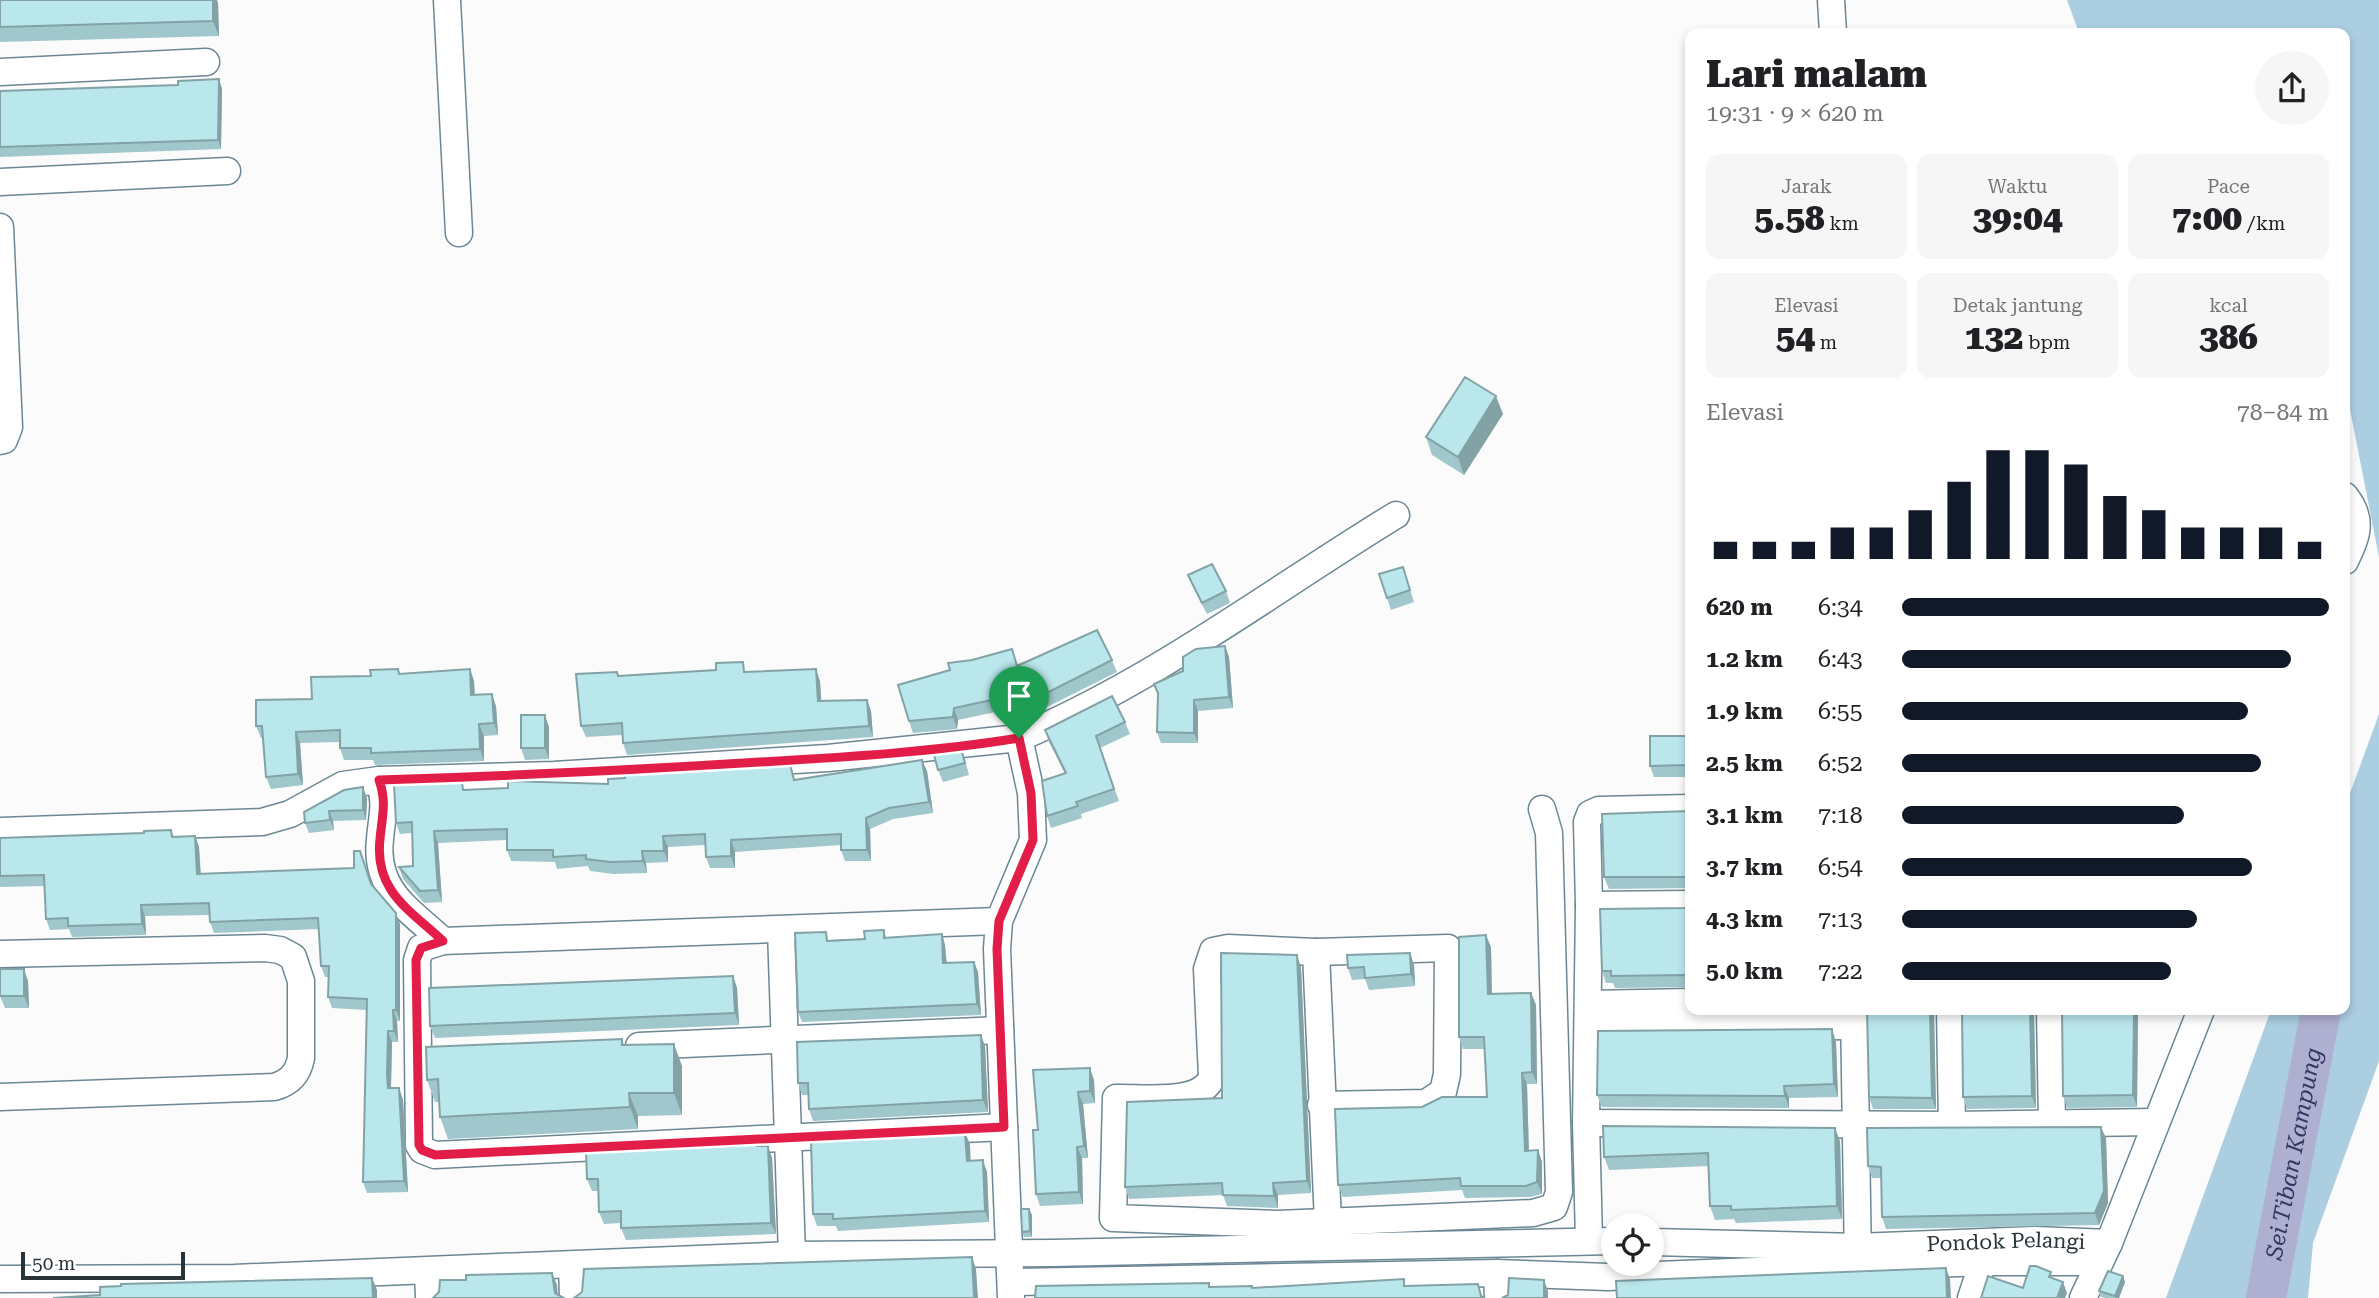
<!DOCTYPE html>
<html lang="id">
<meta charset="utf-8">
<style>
:root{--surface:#fff;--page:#f6f6f6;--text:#202124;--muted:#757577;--accent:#111827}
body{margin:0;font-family:"Roboto Serif",serif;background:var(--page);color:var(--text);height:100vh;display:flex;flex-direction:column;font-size:26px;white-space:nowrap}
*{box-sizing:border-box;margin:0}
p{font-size:23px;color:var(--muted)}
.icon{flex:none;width:38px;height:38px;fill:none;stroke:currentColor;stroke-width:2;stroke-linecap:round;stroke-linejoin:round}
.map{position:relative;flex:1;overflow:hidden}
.panel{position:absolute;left:1685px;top:28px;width:665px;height:987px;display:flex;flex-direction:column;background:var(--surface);border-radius:14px;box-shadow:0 4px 10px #0003}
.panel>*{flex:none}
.buttons{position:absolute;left:1601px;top:1213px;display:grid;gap:14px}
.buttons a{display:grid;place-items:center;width:63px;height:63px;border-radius:50%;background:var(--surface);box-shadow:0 4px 10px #0003;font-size:35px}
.scale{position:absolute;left:21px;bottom:18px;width:164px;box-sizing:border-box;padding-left:7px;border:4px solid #29343a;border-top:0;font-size:19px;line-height:24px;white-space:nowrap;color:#29343a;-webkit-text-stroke:5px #fff;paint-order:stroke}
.pin{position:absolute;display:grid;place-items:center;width:60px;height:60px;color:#fff;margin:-72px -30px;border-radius:50% 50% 50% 0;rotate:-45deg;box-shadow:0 0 7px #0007}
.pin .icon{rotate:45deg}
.round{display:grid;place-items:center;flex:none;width:74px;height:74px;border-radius:37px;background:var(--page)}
.overview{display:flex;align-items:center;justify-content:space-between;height:119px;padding:0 21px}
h1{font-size:38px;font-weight:800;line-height:52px}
.figures{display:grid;grid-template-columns:repeat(3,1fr);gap:10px;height:119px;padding:7px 21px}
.figures div{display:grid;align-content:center;border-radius:14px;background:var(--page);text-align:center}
.figures b{font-size:35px;font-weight:800}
.figures small{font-size:19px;font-weight:400}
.figures p{font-size:19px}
.chart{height:196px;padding:14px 21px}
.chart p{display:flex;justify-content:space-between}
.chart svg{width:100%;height:126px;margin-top:7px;stroke:var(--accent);stroke-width:6}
ul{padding:0 21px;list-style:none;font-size:23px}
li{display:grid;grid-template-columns:112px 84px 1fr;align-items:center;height:52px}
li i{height:18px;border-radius:9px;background:var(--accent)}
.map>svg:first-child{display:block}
.green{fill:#abcee1}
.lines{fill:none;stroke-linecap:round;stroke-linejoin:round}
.river{stroke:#afb0d1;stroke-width:40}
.minor-casing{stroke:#6c8794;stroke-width:29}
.minor{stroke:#fff;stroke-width:26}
.wall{fill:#a0c7cb}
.shaded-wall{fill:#82a2a5}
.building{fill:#bae7ec;stroke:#82a2a5;stroke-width:2}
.route-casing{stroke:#fff;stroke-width:14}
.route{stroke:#e11d48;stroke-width:9}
.labels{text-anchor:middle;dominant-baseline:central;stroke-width:5;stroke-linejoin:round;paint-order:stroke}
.street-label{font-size:21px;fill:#29343a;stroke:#fff}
.water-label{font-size:23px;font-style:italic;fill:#363562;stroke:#fff}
</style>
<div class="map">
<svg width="2379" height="1298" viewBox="0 0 2379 1298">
<rect width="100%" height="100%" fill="#fbfbfb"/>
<path class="green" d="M2067 0H2379V557L2345 384V33H2079Z
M2379 714V1061L2313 1243 2308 1298H2166L2271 1010H2345V807Z"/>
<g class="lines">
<path class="river" id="s1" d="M2266 1298 2321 1010"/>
<g class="minor-casing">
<g id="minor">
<path d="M447 0 459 233"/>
<path d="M1831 0 1833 33"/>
<path d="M0 72 206 62"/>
<path d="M0 182 227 171"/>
<path d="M0 227 9 427 4 440 0 441"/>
<path d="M2345 496C2364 520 2357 536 2345 561"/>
<path d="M1019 738C1156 680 1270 592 1396 515"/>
<path d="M379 780C387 802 382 816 380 839 374 891 410 910 443 941"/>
<path d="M0 831 262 822 290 814 343 785 379 780 554 775 828 758 1019 738 1031 793 1033 840 999 921 997 949 1011 1298"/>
<path d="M1589 905 1690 904"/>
<path d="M999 921 443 941 421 948 417 960 419 1145 422 1150 435 1155 1004 1127"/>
<path d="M781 930 792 1255"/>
<path d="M1316 952 1328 1222"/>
<path d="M0 954 265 948 280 950 293 957 301 981V1058C298 1074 289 1083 274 1087L0 1097"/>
<path d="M1589 1004 1690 1002"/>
<path d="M1854 1010 1858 1265"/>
<path d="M1950 1010 1952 1125"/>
<path d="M2050 1010 2052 1124"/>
<path d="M1589 1028 1855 1026"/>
<path d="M639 1046 1000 1030"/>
<path d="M1321 1105 1426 1103 1443 1092 1447 1074 1448 948 1316 952 1228 948 1213 951 1207 969 1212 1077C1201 1106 1143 1097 1116 1098L1113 1218 1278 1224 1533 1213 1554 1207 1559 1192 1549 833 1542 809"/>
<path d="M1586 1123 1952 1125 2155 1122"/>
<path d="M1589 1240 1586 1123 1589 905 1587 822 1590 814 1599 810 1690 808"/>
<path id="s2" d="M1652 1242 1857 1247 2035 1240 2109 1243"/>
<path d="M572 1265 573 1298"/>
<path d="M428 1271 429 1298"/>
<path d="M1497 1273 1498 1298"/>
<path d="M0 1279 234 1278 792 1255 1053 1253 1614 1241"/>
<path d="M1011 1282 1497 1273 1608 1277 1983 1262H2099"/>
<path d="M1971 1298 1983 1262"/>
<path d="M2083 1298 2109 1243 2201 1010"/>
</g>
</g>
<use href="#minor" class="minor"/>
</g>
<path class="wall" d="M0 0 218 3 219 36 0 42Z
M219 79 222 89 221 149 0 157V91L178 85Z
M1503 414 1464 475 1432 455 1426 437Z
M1403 567 1414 602 1391 610 1379 574Z
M1188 575 1226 591 1230 603 1207 614 1193 587Z
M1225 646 1229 657 1233 708 1198 711V743H1161L1157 732 1158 694 1154 684 1183 671Z
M1112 660 1117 672 1035 713 1033 709 1002 719 1000 711 958 720 957 729 913 733 909 721 1017 666Z
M398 669 400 674 470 669 474 681 475 695 496 706 498 735 484 736V761L375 765 373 760H344L340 748V742L300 743 303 785 271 789 266 777 263 738H261L256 726 312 699 371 676Z
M747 672 820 681 821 701 867 700 871 711 873 737 627 755 623 743 622 735 586 737 581 726 619 676Z
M1125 722 1130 734 1100 748 1119 801 1081 814 1082 818 1051 828 1047 816 1065 774 1049 742 1045 730Z
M549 727V759L525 760 521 748Z
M1686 736 1690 748V777H1654L1650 766Z
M965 760 969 775 943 782 938 770Z
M927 771 933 813 893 819 870 829 871 861H845L841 850V845L735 852V868H710L706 857 705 845 668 847V862L646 863 647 873 614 874 590 871 588 866 557 869 555 862 511 861 507 850V840L438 843 442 902 424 903 403 879 399 867 413 866 412 833 400 834 396 823 465 790 794 776 795 780Z
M367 798 366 820 333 821 334 830 309 833 305 823 304 812Z
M1690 811V888L1609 889 1604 877 1686 812Z
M171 830 174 837 195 836 199 847 201 874 372 884 400 924V1021H397L398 1042H392L391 1086V1088H399L403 1100 408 1192 367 1193 363 1182 367 1010 332 1008 328 997 329 977H325L321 966 319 929 214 933 210 922V915L145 916 146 935 72 937 69 929 50 930 46 919 45 886 0 887V838L144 833Z
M1690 906V987L1615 988 1613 983H1606L1602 971Z
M884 930 886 937 942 934 945 945 947 963 974 962 978 972 981 1015 802 1022 798 1012 829 941 865 939Z
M1491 947 1492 994 1531 993 1536 1005 1537 1084H1527L1529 1150H1538L1542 1162V1194L1530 1197 1465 1198 1462 1190 1343 1197 1338 1185 1422 1107 1487 1097 1485 1049H1463L1459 1037Z
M1410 953 1414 965 1415 986 1369 990 1365 979 1352 980 1348 968Z
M1301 967 1311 1193 1278 1195V1208L1227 1206 1223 1195 1129 1199 1125 1187 1222 1098Z
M733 976 737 988 739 1025 435 1038 430 1026Z
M28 981 29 1008H5L0 996Z
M1728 1010H1754V1011H1729Z
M1934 1010 1936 1109H1873L1869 1097Z
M2034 1010 2036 1108 1967 1109 1963 1097Z
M2062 1010H2138L2137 1107 2067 1108 2063 1096Z
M622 1039 624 1045 682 1066V1115L638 1116V1129L448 1139 440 1117 439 1102H435L427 1080Z
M1836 1042 1838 1097 1789 1098V1108L1602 1107 1597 1095Z
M985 1046 988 1112 813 1121 809 1109 808 1095H802L798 1083Z
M1033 1070 1094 1080 1095 1103 1083 1104 1088 1158H1082L1083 1204 1040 1206 1036 1194 1038 1130Z
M965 1133 970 1144V1161L987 1172 989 1222 838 1231 836 1226H817L813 1214Z
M2106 1138 2108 1203 2099 1225 1886 1229 1882 1217 1881 1178H1872L1868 1166Z
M1840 1141 1842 1219 1736 1223 1734 1219 1715 1220 1710 1206 1709 1166 1609 1170 1604 1157Z
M758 1146H768L772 1158 776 1234 626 1240 621 1228V1223L604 1224 599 1212 598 1191H592L587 1179Z
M1029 1209 1032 1215V1237H1024L1022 1232Z
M2123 1276 2125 1282 2119 1298H2105L2101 1297 2099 1291Z"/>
<path class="shaded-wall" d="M213 0H217L218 3 219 36 213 21Z
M219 79 222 89 221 149 218 140Z
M1496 396 1503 414 1464 475 1458 457Z
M1225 646 1229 657 1233 708 1229 697Z
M470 669 474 681 475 707 471 695Z
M816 669 820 681 822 712 818 701Z
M492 694 496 706 498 735 494 723Z
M867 700 871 711 873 737 869 726Z
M1194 700 1198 711V743L1194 733Z
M954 708 958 720 957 729 953 717Z
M545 715 549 727V759L545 748Z
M479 724 484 736V761L480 749Z
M296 732 300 743 303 785 298 774Z
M1686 736 1690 748V777L1686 765Z
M922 760 927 771 933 813 929 802Z
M363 787 367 798 366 820 363 810Z
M329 811 333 821 334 830 330 820Z
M866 818 870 829 871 861 867 850Z
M434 831 438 843 442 902 438 890Z
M195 836 199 847 201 885 197 874Z
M663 836 668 847V862L664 851Z
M731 840 735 852V868L731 856Z
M642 851 646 863 647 873 643 861Z
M141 905 145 916 146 935 142 924Z
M396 913 400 924V1021L396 1010Z
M942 934 945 945 947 974 943 963Z
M1486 935 1491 947 1492 1006 1488 994Z
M1410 953 1414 965 1415 986 1411 974Z
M1297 955 1301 967 1311 1193 1307 1181Z
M974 962 978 972 981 1015 977 1004Z
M24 969 28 981 29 1008 24 996Z
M733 976 737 988 739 1025 735 1013Z
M1531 993 1536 1005 1537 1084 1532 1072Z
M393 1010 397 1021 398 1042 394 1031Z
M1930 1010H1934L1936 1109 1932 1098Z
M2030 1010H2034L2036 1108 2032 1096Z
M2134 1010H2138L2137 1107 2133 1095Z
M1832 1029 1836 1042 1838 1097 1834 1084Z
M388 1031 392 1042 391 1086 392 1099 388 1088 387 1075Z
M981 1035 985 1046 988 1112 983 1100Z
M674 1044 682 1066V1115L674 1093Z
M1090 1068 1094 1080 1095 1103 1090 1091Z
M1522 1073 1527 1084 1529 1162 1525 1151Z
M1784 1086 1789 1098V1108L1785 1096Z
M399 1088 403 1100 408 1192 404 1181Z
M1078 1092 1083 1104 1088 1158 1084 1146Z
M629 1093 638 1116V1129L630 1107Z
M2101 1127 2106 1138 2108 1203 2099 1225 2095 1213Z
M1835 1128 1840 1141 1842 1219 1837 1206Z
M965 1133 970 1144 971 1173 967 1161Z
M768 1146 772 1158 776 1234 771 1223Z
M1077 1147 1082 1158 1083 1204 1079 1192Z
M1538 1150 1542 1162V1194L1537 1182Z
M983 1160 987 1172 989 1222 985 1211Z
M1273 1183 1278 1195V1208L1274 1196Z
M1029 1209 1032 1215V1237L1030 1231Z
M972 1257 976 1269 978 1298H974Z
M1946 1268 1950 1279 1951 1298H1947Z
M552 1273 557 1285 558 1298 555 1293Z
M2123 1276 2125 1282 2119 1298H2116L2115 1296Z
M372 1278 377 1290V1298H373Z
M1544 1280 1548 1291V1298H1544Z
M2063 1282 2067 1293 2065 1298H2057Z"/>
<path class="building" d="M0 0H213V21L0 27Z
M219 79 218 140 0 147V91L178 85V81Z
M1465 377 1496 396 1458 457 1426 437Z
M1212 564 1226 591 1202 603 1188 575Z
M1403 567 1410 590 1387 598 1379 574Z
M1097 630 1112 660 1031 701 1029 698 998 707 996 699 954 708 953 717 909 721 898 685 950 670 948 663 972 660 1012 649 1017 666Z
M1225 646 1229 697 1194 700V733L1157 732 1158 693 1154 684 1183 671V657L1196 649Z
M743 662 744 672 816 669 818 701 867 700 869 726 623 743 622 723 581 726 576 674 617 672 618 676 716 670V663Z
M398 669 399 674 470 669 471 695 492 694 494 723 479 724 480 749 371 753V748H340V730L296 732 298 774 266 777 262 726H256V700L312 699 311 677 371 676 370 670Z
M1112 696 1125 722 1096 736 1114 789 1076 802 1078 806 1047 816 1042 781 1066 773 1045 730Z
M521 715H545V748H521Z
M1650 736H1686V765L1650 766Z
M961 748 965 763 938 770 933 751Z
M922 760 929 802 889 808 866 818 867 850H841V834L731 840V856L706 857 705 834 663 836 664 851H642L643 861 610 862 586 859V855L553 857V850H507V829L434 831 438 890 420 891 399 867 413 866 412 822 396 823 394 784 462 782 463 790 508 788V781L608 784V779L625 778V775L790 764 794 780Z
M363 787V810L329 811 330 820 305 823 304 812 344 790Z
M1690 811V878L1686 877H1604L1602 814Z
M171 830 172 837 195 836 197 874 354 868V851H360L371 884 396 913V1010H393L394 1031H388L387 1075 388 1088H399L404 1181 363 1182 367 999 328 997 329 966H321L318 918 210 922 209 903 141 905 142 924 68 926V918L46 919 44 875 0 876V838L144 833V831Z
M1690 906V976L1685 975 1611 976V971H1602L1600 909 1687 908Z
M884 930V938L942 934 943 963 974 962 977 1004 798 1012 795 933 826 932 827 941 865 939 864 931Z
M1486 935 1488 994 1531 993 1532 1072 1522 1073 1525 1151 1538 1150 1537 1182 1526 1186H1461L1460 1178 1338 1185 1335 1109 1422 1107 1442 1097H1487L1484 1037H1459V937Z
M1221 953 1297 955 1307 1181 1273 1183 1274 1196 1223 1195 1222 1183 1125 1187 1127 1102 1222 1098Z
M1410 953 1411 974 1365 978 1364 967 1348 968 1347 955Z
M0 969H24V996H0Z
M733 976 735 1013 430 1026 429 988Z
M1867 1010H1930L1932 1098 1869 1097Z
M1962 1010H2030L2032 1096 1963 1097Z
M2062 1010H2134L2133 1095 2063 1096Z
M1832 1029 1834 1084 1784 1086 1785 1096 1597 1095 1598 1031Z
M981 1035 983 1100 809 1109 808 1083H798L797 1042Z
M622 1039V1045L674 1044V1093H629L630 1107 440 1117 438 1079 427 1080 426 1047Z
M1090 1068V1091L1078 1092 1084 1146 1077 1147 1079 1192 1036 1194 1033 1130H1038L1033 1070Z
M1603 1126 1835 1128 1837 1206 1731 1210V1206H1710L1708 1153 1604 1157Z
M2101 1127 2104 1191 2095 1213 1882 1217 1881 1167 1868 1166 1867 1128Z
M965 1133 967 1161 983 1160 985 1211 833 1219V1214H813L811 1140Z
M757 1143V1146H768L771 1223 621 1228V1211L599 1212 598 1179H587L586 1151Z
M1021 1209H1029L1030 1231 1022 1232Z
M972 1257 974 1298H574L582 1292 584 1269Z
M2030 1266H2036L2051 1272 2049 1277 2063 1282 2057 1298H1981L1988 1276 2023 1288Z
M1946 1268 1947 1298H1617L1616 1281Z
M2108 1271 2123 1276 2115 1296 2099 1291Z
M552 1273 555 1293 564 1298H433L439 1292 440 1280H466V1275Z
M372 1278 373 1298H53L100 1295V1287L121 1286V1284Z
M1509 1278 1544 1280V1298H1502L1508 1295Z
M1404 1279V1286L1478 1284 1481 1296 1485 1298H1035L1036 1286 1209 1283V1287L1252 1286V1288Z"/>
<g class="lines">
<g class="route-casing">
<path id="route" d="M1019 738 1031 793 1033 840 999 921 997 949 1004 1127 435 1155 422 1150 419 1145 416 960 421 948 443 941C410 910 374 891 380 839 382 817 387 802 379 780 506 776 633 770 760 762 847 757 934 752 1019 738Z"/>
</g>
<use href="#route" class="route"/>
</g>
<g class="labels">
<g class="street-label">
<text stroke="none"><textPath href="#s2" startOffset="354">Pondok Pelangi</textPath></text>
</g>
<g class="water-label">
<text stroke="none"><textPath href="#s1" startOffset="147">Sei.Tiban Kampung</textPath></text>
</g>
</g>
</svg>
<div class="buttons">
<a><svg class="icon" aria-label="locate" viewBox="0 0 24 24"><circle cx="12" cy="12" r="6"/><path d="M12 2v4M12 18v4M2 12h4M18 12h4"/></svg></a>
</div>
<div class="scale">50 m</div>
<div class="pin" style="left:1019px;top:738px;background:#1e9e55"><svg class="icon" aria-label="arrive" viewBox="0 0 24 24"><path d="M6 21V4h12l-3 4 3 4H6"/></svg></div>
<section class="panel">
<div class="overview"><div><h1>Lari malam</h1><p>19:31 · 9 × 620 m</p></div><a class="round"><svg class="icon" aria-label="share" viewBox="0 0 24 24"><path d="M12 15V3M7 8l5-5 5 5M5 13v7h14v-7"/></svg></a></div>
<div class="figures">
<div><p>Jarak</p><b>5.58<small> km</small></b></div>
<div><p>Waktu</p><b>39:04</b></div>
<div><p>Pace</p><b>7:00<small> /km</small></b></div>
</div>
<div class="figures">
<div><p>Elevasi</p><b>54<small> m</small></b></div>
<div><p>Detak jantung</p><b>132<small> bpm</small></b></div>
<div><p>kcal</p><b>386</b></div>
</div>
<div class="chart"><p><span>Elevasi</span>78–84 m</p>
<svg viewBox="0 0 160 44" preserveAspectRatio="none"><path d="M5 44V38M15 44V38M25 44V38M35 44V33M45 44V33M55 44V27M65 44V17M75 44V6M85 44V6M95 44V11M105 44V22M115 44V27M125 44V33M135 44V33M145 44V33M155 44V38"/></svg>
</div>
<ul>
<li><b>620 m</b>6:34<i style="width:100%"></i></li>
<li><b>1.2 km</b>6:43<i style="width:91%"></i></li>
<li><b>1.9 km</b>6:55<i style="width:81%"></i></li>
<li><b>2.5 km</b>6:52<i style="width:84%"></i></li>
<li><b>3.1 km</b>7:18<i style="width:66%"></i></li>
<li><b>3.7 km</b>6:54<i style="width:82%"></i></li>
<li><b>4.3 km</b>7:13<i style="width:69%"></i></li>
<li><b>5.0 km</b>7:22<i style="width:63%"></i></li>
</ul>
</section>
</div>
